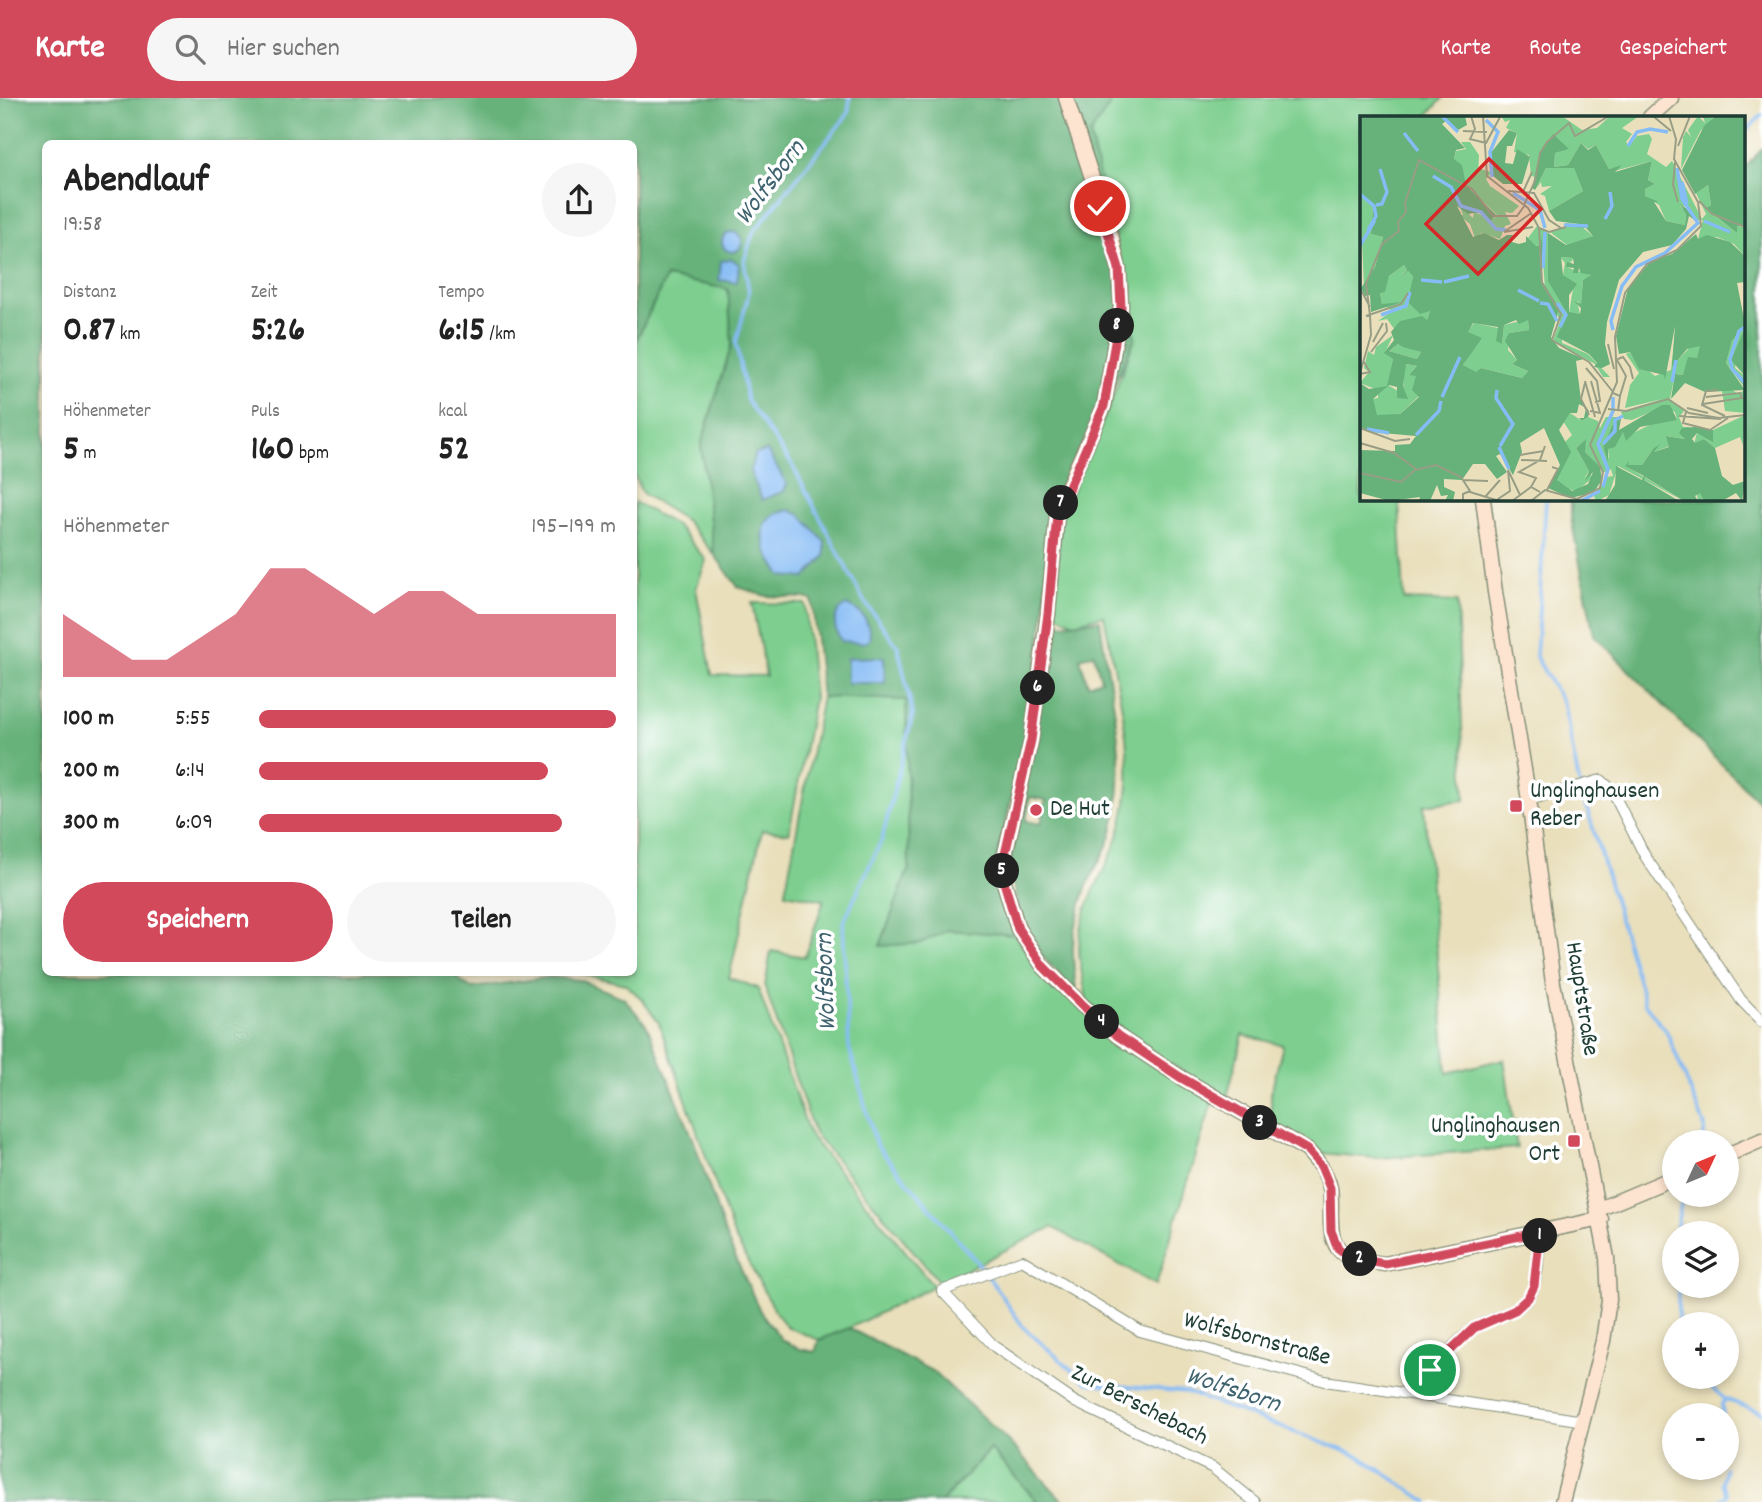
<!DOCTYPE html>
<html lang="de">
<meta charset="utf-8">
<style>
:root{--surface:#fff;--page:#f6f6f6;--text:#222;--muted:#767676;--accent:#d1495b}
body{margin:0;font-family:Dekko,sans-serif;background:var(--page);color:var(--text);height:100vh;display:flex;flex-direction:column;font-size:26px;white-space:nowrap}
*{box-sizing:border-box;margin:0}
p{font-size:23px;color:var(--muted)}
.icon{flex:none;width:38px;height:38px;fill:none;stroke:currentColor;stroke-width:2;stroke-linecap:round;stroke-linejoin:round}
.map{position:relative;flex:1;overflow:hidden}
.details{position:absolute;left:42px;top:42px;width:595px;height:836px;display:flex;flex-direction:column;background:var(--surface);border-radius:10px;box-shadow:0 4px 10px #0003}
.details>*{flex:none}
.needle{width:46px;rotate:46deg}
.buttons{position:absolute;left:1662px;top:1032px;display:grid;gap:14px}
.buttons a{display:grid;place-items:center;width:77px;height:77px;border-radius:50%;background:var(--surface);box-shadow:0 4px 10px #0003;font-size:35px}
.pin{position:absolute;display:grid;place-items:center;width:60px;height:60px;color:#fff;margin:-30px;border:4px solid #fff;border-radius:50%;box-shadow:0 2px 7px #0007}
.km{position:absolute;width:35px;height:35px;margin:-18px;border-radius:50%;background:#222;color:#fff;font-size:19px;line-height:35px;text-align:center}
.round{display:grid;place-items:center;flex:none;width:74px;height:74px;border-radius:37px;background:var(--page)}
.summary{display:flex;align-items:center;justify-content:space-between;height:119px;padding:0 21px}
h1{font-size:38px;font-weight:800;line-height:52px}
.metrics{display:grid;grid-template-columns:repeat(3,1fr);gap:10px;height:119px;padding:7px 21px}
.metrics div{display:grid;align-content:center}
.metrics b{font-size:35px;font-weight:800}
.metrics small{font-size:19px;font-weight:400}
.metrics p{font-size:19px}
.chart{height:196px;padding:14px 21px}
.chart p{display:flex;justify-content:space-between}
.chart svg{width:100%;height:126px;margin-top:7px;fill:var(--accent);opacity:.7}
.action{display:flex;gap:14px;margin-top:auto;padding:14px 21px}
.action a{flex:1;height:80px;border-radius:42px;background:var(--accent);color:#fff;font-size:28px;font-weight:800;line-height:80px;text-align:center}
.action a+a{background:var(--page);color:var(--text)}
ul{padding:0 21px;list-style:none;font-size:23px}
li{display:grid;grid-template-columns:112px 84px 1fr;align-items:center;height:52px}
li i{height:18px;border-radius:9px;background:var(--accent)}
header{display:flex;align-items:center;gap:42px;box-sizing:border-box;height:98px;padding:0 35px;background:var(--accent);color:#fff}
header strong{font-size:33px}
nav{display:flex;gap:38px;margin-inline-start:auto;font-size:24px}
.search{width:490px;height:63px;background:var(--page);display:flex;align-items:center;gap:18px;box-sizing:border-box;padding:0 24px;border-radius:38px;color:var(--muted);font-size:26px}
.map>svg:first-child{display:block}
.green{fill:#7ecf8f;stroke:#4e8662;stroke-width:2}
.forest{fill:#66b27a;stroke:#427857;stroke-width:2;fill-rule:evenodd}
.water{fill:#86bcf5;stroke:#527c94;stroke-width:2}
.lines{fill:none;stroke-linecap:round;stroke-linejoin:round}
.stream{stroke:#86bcf5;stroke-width:3.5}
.street-casing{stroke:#848e78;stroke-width:12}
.secondary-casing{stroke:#848e78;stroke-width:17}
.street{stroke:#fff;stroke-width:10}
.secondary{stroke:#fde4d0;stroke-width:14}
.route-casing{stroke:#fff;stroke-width:14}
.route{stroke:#d1495b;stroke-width:9}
.poi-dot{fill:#d1495b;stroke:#fff;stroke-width:2.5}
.labels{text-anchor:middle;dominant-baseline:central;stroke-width:7;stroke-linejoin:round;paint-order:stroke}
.poi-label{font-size:24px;fill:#1f3d34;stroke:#fff;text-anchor:start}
.street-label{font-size:24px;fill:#1f3d34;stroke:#fff}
.water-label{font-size:26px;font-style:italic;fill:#3e636e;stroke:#fff}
.inset-river{fill:none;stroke:#86bcf5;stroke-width:3.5}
.inset-road{fill:none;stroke:#989e85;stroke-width:2}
.view{fill:#d62828;fill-opacity:0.15;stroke:#d62828;stroke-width:3.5}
.inset-edge{fill:none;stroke:#1f3d34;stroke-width:3.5}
</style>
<header>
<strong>Karte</strong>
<div class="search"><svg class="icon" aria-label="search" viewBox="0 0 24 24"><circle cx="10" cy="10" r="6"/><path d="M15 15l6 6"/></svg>Hier suchen</div>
<nav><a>Karte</a><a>Route</a><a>Gespeichert</a></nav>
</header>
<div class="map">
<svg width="1762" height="1404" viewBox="0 0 1762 1404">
<rect width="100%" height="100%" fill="#fff"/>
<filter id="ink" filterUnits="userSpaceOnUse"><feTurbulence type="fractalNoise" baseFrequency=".0143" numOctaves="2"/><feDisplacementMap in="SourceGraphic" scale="14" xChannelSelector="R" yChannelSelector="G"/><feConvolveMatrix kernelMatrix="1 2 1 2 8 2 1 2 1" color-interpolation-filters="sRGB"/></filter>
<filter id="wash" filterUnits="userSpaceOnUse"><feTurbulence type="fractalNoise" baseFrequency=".00686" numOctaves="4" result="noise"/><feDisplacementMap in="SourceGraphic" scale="28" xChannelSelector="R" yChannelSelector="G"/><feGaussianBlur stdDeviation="1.57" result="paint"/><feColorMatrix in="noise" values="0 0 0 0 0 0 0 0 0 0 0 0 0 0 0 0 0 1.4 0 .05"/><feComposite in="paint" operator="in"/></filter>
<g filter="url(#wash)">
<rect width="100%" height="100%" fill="#e9dfbb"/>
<path class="green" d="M1114 0H1443L1426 19H1361V401H1399L1404 502 1457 504 1465 702 1424 707 1447 975 1504 961 1517 1050 1378 1060 1319 1055 1271 1025V995L1283 947 1243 937 1227 999 1155 957 1087 904C1085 887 1079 868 1079 851 1079 819 1094 792 1107 765 1119 741 1126 713 1128 687 1131 636 1113 568 1104 517L1074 525 1052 514 1061 418 1109 308 1135 240 1089 37Z
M666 179 728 190 732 246 701 347 714 456 685 422 643 396 634 378V247Z
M634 404 677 428 706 462 696 491 712 577 766 578 752 505 805 506 814 600 789 735 762 732 729 880 758 890 810 1038 934 1188 849 1230 819 1242 787 1229 776 1215 734 1138 659 925 641 900 625 886 579 875H634Z
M822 599 906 602 909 770 880 848 920 845 948 832 1015 837 1038 870 1213 1002 1156 1187 1052 1129 940 1185 814 1035 765 889 771 853 805 859 824 802 785 795Z
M990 1351 1038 1404H942Z"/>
<path class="forest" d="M0 0H1114L1090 37 1135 240 1050 425 1044 518 1024 650 993 776 1015 837 948 832 920 845 880 848 909 770 906 602 822 599 812 502 804 500 766 498 738 489 714 456 701 347 732 246 728 191 666 179 634 247V46H46V875H454L461 884 472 890 551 879 580 882 624 900 647 928 694 1043 726 1139 760 1213 782 1242 800 1251 815 1254 819 1242 849 1230 934 1274 1008 1343 1064 1404H1038L990 1351 941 1404H0ZM767 353 787 386 784 393 762 402ZM813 432 825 443V458L805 480 775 469 763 441Z
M1762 51V707L1594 537 1571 420V401H1743V72Z
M1100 522C1109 592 1130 659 1113 730 1108 753 1093 771 1085 793 1080 808 1073 836 1073 851 1073 865 1075 880 1076 894L1043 859 1021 823 1009 767 1052 527ZM1094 556 1101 582 1088 587 1080 560ZM1030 699 1046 702 1041 726 1026 723Z"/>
<path class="water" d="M722 144a10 10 0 1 1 20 0a10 10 0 1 1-20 0Z
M731 161 739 166 737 184 719 182 721 163Z
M767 353 787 386 784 393 762 402 750 373 755 356Z
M789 412 801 417 825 444V458L805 480 782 478C765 456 748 418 789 412Z
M846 507C864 514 869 523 870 541L864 545 841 543C833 529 831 517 846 507Z
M884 559 885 585H847V560Z"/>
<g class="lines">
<path class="stream" d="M850 0 848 16 753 135 744 163 749 194 736 245 747 303 791 365 864 503 898 549 913 616 882 741 843 825 849 949 876 1047 983 1171 1024 1230 1087 1285 1186 1294 1359 1358 1428 1404
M1743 36 1762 17
M1546 401 1536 559 1564 607 1578 680 1645 906 1667 934 1705 1029 1703 1045
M1675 1136 1683 1097
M1678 1227V1188
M1675 1261V1267
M1692 1279 1712 1290 1725 1301 1722 1307 1723 1318
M1725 1301 1762 1315
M1718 1404 1727 1397 1722 1385 1725 1370"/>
</g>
</g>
<g filter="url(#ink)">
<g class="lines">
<g class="street-casing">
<path id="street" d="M1529 702 1601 682 1611 691 1645 758 1741 902 1762 924
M1413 1295C1430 1272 1450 1248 1473 1231 1489 1219 1517 1217 1529 1199 1540 1182 1538 1154 1540 1134
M1255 1404 1213 1370 1075 1304 995 1249 942 1193 1022 1162 1140 1233 1325 1283 1584 1323"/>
</g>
<g class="secondary-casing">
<path id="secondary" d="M1066 0 1112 141 1119 171 1121 209 1104 308 1064 397 1057 417 1048 516 1031 643 1001 774 1018 831 1043 868 1083 908 1118 938 1180 979 1307 1052C1317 1063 1327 1074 1330 1090 1334 1113 1322 1148 1351 1160 1361 1164 1374 1164 1385 1166L1601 1121
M1650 19 1671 0
M1483 401 1495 494 1529 702 1553 885 1607 1160 1609 1202 1603 1243 1562 1404
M1727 1057 1762 1042
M1599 1111 1675 1079"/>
</g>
<use href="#street" class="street"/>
<use href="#secondary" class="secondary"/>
</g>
</g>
<g class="lines" filter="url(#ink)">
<g class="route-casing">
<path id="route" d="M1100 108 1119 170 1121 209 1104 308 1057 417 1048 516 1031 642 1001 774 1018 831 1043 868 1083 908 1118 938 1180 979 1307 1052 1321 1068 1330 1090 1331 1133 1338 1150 1351 1160 1385 1166 1540 1134 1534 1188 1528 1200 1515 1212 1474 1230 1430 1272"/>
</g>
<use href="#route" class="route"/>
</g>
<g class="poi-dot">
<rect x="1509" y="701" width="14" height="14" rx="3.5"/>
<circle cx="1036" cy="712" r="7"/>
<rect x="1567" y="1036" width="14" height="14" rx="3.5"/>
</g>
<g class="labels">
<g class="poi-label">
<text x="1530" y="694">Unglinghausen<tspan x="1530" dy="28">Reber</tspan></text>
<text x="1050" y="712">De Hut</text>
<text x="1560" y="1029" text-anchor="end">Unglinghausen<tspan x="1560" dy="28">Ort</tspan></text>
</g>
<g class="street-label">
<text transform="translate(1581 901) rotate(81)">Hauptstraße</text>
<text transform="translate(1257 1242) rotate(15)">Wolfsbornstraße</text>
<text transform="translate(1139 1308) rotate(27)">Zur Berschebach</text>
</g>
<g class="water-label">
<text transform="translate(771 85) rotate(-53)">Wolfsborn</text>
<text transform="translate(827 884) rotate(-92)">Wolfsborn</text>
<text transform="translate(1233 1293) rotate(18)">Wolfsborn</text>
</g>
</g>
<g transform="translate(1360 18)">
<rect width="385" height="385" fill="#e9dfbb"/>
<path d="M141 0H202L222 14 237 12 250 0H279L262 12 272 18 266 26 269 30 277 20 289 18 292 23 287 38 306 51 312 45 342 103 346 98 336 77 348 69 351 89 346 92 377 117V110L385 111V140L374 128 357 121 338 123 343 104H334L326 91 320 89 326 97 325 109 306 105 299 89 285 80V73L295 68 288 64 292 45 254 55 261 50 249 53 236 29 228 33 221 27 208 49 194 51 195 37 208 33 193 22 176 61 171 60 169 39 154 36 157 17 146 12 150 4 145 6ZM338 0 345 7 343 0 356 3 341 14 321 53 323 21 326 15 331 21 328 14ZM101 26H110L119 39 118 58 120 53 132 56 126 63 130 70 159 90 152 97 145 96 151 108 145 110 140 123 122 117 115 122 110 108 100 100 103 99 99 88 113 102 114 96 131 103 138 100 106 69 94 43 96 35 106 33ZM214 51 223 75 189 95 185 80 180 78 192 70 182 71 181 66 175 74 186 52ZM0 79 13 91 11 118 23 121 15 151 4 171ZM206 107 227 109 221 110 233 120 207 129 190 116 206 111ZM177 110 188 117V153L207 197 202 206V227L228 238 250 261H243L235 248 193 225 200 205 185 172 181 119V129L175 130 168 122ZM324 130 315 247 333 228 341 230 337 243 323 259 315 258 310 283 324 295 319 301 323 311H330L320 317 325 323 307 320 310 330 294 336 293 333 282 349 266 350 324 385 258 350 249 379 237 385 234 381 247 361 253 360 251 353 246 357 239 352 225 336V324L216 332 229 355 224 363 231 355V363L217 375 202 372 197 364 209 337 204 327 212 319 203 305 210 297 222 305 228 301 238 305 240 312 246 301H256L243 330 249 343 248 333 264 315 265 321 300 304H317L315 296 302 291 272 304 264 303 261 296 302 283 265 292 270 269 279 257 266 238 270 236 279 252 284 251 295 260 311 254ZM200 141 214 142 207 151 219 156 221 152 231 160 223 164 221 189 217 185 220 198 209 197 213 173 203 159 205 147ZM44 149 47 154 40 160 48 155 53 159 51 178 70 195 67 204 40 205 35 214 27 203 18 205 32 195 22 188 20 177 29 160ZM168 203 169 214 149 217 148 234 157 244 152 248 168 255 162 262 121 252 116 257 103 249 121 222 107 216 114 207 138 212 142 228 144 209ZM385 208 375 252 385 260V272L366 247 372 225ZM33 219 25 237 33 243 28 269 43 278 44 253 46 248 57 250 49 259H56L59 280 40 298 0 305 12 283 18 282V274L0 267 9 256 4 252 8 235 14 239 16 231ZM38 228 61 236 57 243 29 235ZM371 273 378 278 385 274V297L365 295 362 275ZM385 299 383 329 380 321 355 332 344 323 334 328 337 317 353 324V314ZM340 361 347 369 342 379 357 364 362 372 369 370 338 385 335 365Z" fill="#7ecf8f"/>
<path d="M0 0H105L107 9 98 14 86 5 82 8 105 32 96 34 94 43 102 49 106 69 136 99 129 106 121 96 108 98 97 90 113 121 124 117 139 124 147 119H158L152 120V126L159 128 166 126V120L176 130 181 129V119L184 137 181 163 199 192 191 221 199 232 224 243 216 245 221 284 229 295 228 301 222 305 219 302H224L226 292 219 288 217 297H210L199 314 211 336 197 364 212 375 228 368 233 356 225 365 229 355 216 332 226 323 225 336 240 351 242 364 233 377 210 382 188 372 200 349 184 312 160 327 162 336 153 359 140 338 136 340 147 356 137 363 125 348H113L102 364 84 363V371L95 376 93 385H85L88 379 81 380 77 369 70 385H59L60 381 30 385 0 377V334L35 335V329L50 328 56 320 11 316 0 311V267L9 273 27 270 33 243 24 237 34 224 31 216 40 205 62 200 67 204 70 195 60 198 48 186 53 160 48 155 40 161 47 154 44 149 29 160 25 176 20 177 22 188 42 186 11 196 10 179 5 180 1 172 15 151 23 121 11 118 13 91 0 79ZM156 204 159 208 168 204 169 214 149 217 145 225 157 244 152 248 168 255 162 262 121 252 116 256 103 249 122 222 108 216 113 207 138 211 136 225 142 228 144 209ZM38 228 43 231 61 236 57 243 29 235ZM46 248 57 250 49 259 56 260 52 274 59 281 40 298 17 299 13 283 29 269 37 271V282L48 283 43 270ZM356 0H385V110H377V117L346 92 351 89 348 69 335 78 322 54 344 10ZM149 14 157 17 152 30H147L145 47 153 48 157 33 170 41 162 68H143L133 60 130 38ZM193 18 209 33 195 37 194 51 208 49 221 27 228 34 236 29 249 53 262 49 255 56 292 45 288 64 295 68 285 73V80L299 86H294L306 105 325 109 326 98 320 88 328 94 336 105 329 100 326 113 312 129 283 136 259 164 247 206 245 228 250 248 242 252 234 251 237 247 229 238 197 221 207 197 188 165V117L206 129 233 120 226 112 214 111 226 109 196 105 189 95 223 75 214 52H186L175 74 172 72 180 37ZM201 141 213 142 214 148 207 146 206 151 214 152 213 157H218L219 152 221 157 231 159 223 164 221 188 214 185 221 192 220 198 209 196V179L217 168 203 159ZM336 118 338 123 347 119 370 126 385 140V166L377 167 385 208 372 225 366 247 385 274 345 276 325 267 311 283 315 258 323 259 328 241 337 242 340 230 327 233 312 251 315 210 305 264 304 259 279 253 270 236 259 238 256 220 268 172 291 145 312 138ZM385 212V260L371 244ZM302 289H310L317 304 280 311 266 325 263 316 255 331 248 333V346L243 330 256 301 261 303 259 314ZM335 311 353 314V326L337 317 332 323 335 327 344 323 355 332 362 360 373 369 385 365 382 385 376 377 362 385H344L340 377 335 380 338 385H324L285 361 284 364 319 385H245L255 369 256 350 282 364 284 360 265 350 269 345 268 349H282L293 333 300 328 294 336 309 331 306 320 325 323 319 317 322 312Z" fill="#66b27a" fill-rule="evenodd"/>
<path class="inset-river" d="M82 0 98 16M126 4 138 16 130 36 132 61M44 17 58 35M268 30 277 16 290 13 308 16M73 60 91 71 101 90 121 96 136 113 146 114M322 66 327 88M153 77 180 94 185 112M0 78 14 90 16 100 8 114M16 89 22 88 27 76 20 53M245 103 252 90 250 76M344 105 370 116M204 109 228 110M0 130 15 104M183 152 185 116M61 164 82 166M84 166 109 160M158 174 179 185M180 187 188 188 197 205M197 187 206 199 200 211M21 199 46 190 50 176M385 211 379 215 370 243 372 253 385 267M253 214 251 205 262 170 276 151 305 137 338 107 322 83 317 52M312 266 316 244M137 274 136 282 153 308 140 330M82 281 100 241M7 313 29 317M56 319 79 295 81 285M243 328 255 315V304L263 300M139 331 149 353M243 371 248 353 238 328 253 295V281M221 385 240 375"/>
<path class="inset-road" d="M111 0 115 13 110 23 126 27 140 1M123 0 127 60 168 92 179 112 182 167 201 198 192 224 229 246 253 276M293 0 311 15M103 15 127 16M318 30 330 0M315 46 313 69 318 86M148 75 174 77 189 104 201 112M163 76 172 56M339 85 352 98 385 111M164 89 175 65 180 37 187 26 209 7 215 20 249 0M179 112 189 116 206 111M144 116 170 98M144 116 173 111M0 172 10 191M10 199 6 168 22 128 39 115 38 106 46 96 45 87 59 44 112 73 133 100H157L165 89M6 200 41 188 48 177M13 226 23 207M248 228 254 253M11 236 27 215 26 207M256 242 266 260 260 280M258 243 263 241 270 251 273 263M226 252 237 265 240 285 235 286M0 257 11 219 10 199M0 258 10 256 4 246M225 265 235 301M225 267 221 283 229 299M358 274 346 275 342 289 365 300M253 277 260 280 258 295M343 288 382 282 380 277 346 281M327 292 348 297M248 293 266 295 308 283 329 297 359 302 385 299M230 295 240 297 231 265M326 296 323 307 350 314 368 302M319 300 361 303M0 312 35 325 50 323M0 327 34 337 56 353M160 339 184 335M161 344 187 345M55 354 76 349 101 361 110 375 103 378V385M148 354 160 379M0 357 41 366 55 354M103 364 128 365M171 371 176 362 159 356 180 344 185 330M187 374 198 353 192 351M110 376 136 384M125 381 140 364M135 385 150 375 148 354M152 385 171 371 180 376M171 385 185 374 217 383 240 372 243 356 230 329 257 266 255 221 265 177 287 148 317 134 341 110 338 86 314 43 316 23 309 0"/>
<path class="view" d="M129 43 181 93 118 158 66 108Z"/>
<rect width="385" height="385" class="inset-edge"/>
</g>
</svg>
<div class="buttons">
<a><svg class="needle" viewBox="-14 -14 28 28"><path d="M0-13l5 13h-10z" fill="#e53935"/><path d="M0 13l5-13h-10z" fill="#767676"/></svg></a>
<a><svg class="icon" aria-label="layers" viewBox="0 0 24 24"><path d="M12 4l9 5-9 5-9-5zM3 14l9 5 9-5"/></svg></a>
<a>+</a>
<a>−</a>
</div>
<div class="pin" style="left:1430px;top:1272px;background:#1e9e55"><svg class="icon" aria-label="arrive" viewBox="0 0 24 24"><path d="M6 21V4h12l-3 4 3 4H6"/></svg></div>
<div class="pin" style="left:1100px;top:108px;background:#d93025"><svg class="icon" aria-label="check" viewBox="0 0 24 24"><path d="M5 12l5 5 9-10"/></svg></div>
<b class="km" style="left:1540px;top:1138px">1</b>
<b class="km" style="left:1360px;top:1161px">2</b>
<b class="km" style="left:1260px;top:1025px">3</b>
<b class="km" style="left:1102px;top:924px">4</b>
<b class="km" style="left:1002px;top:773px">5</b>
<b class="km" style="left:1038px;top:590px">6</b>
<b class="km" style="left:1061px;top:405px">7</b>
<b class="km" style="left:1117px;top:228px">8</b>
<section class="details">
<div class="summary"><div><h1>Abendlauf</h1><p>19:58</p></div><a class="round"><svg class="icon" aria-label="share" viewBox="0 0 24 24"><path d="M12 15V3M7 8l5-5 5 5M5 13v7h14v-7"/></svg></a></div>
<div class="metrics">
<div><p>Distanz</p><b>0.87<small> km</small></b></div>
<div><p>Zeit</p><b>5:26</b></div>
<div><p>Tempo</p><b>6:15<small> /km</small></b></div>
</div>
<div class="metrics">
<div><p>Höhenmeter</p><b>5<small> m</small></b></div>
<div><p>Puls</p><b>160<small> bpm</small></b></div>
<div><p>kcal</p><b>52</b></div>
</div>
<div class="chart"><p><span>Höhenmeter</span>195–199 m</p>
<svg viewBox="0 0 160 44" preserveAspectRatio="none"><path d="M0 44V22L10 30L20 38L30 38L40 30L50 22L60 6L70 6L80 14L90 22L100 14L110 14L120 22L130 22L140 22L150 22L160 22V44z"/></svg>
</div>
<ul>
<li><b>100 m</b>5:55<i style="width:100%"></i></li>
<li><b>200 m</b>6:14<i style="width:81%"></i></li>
<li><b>300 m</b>6:09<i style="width:85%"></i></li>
</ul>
<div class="action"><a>Speichern</a><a>Teilen</a></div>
</section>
</div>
